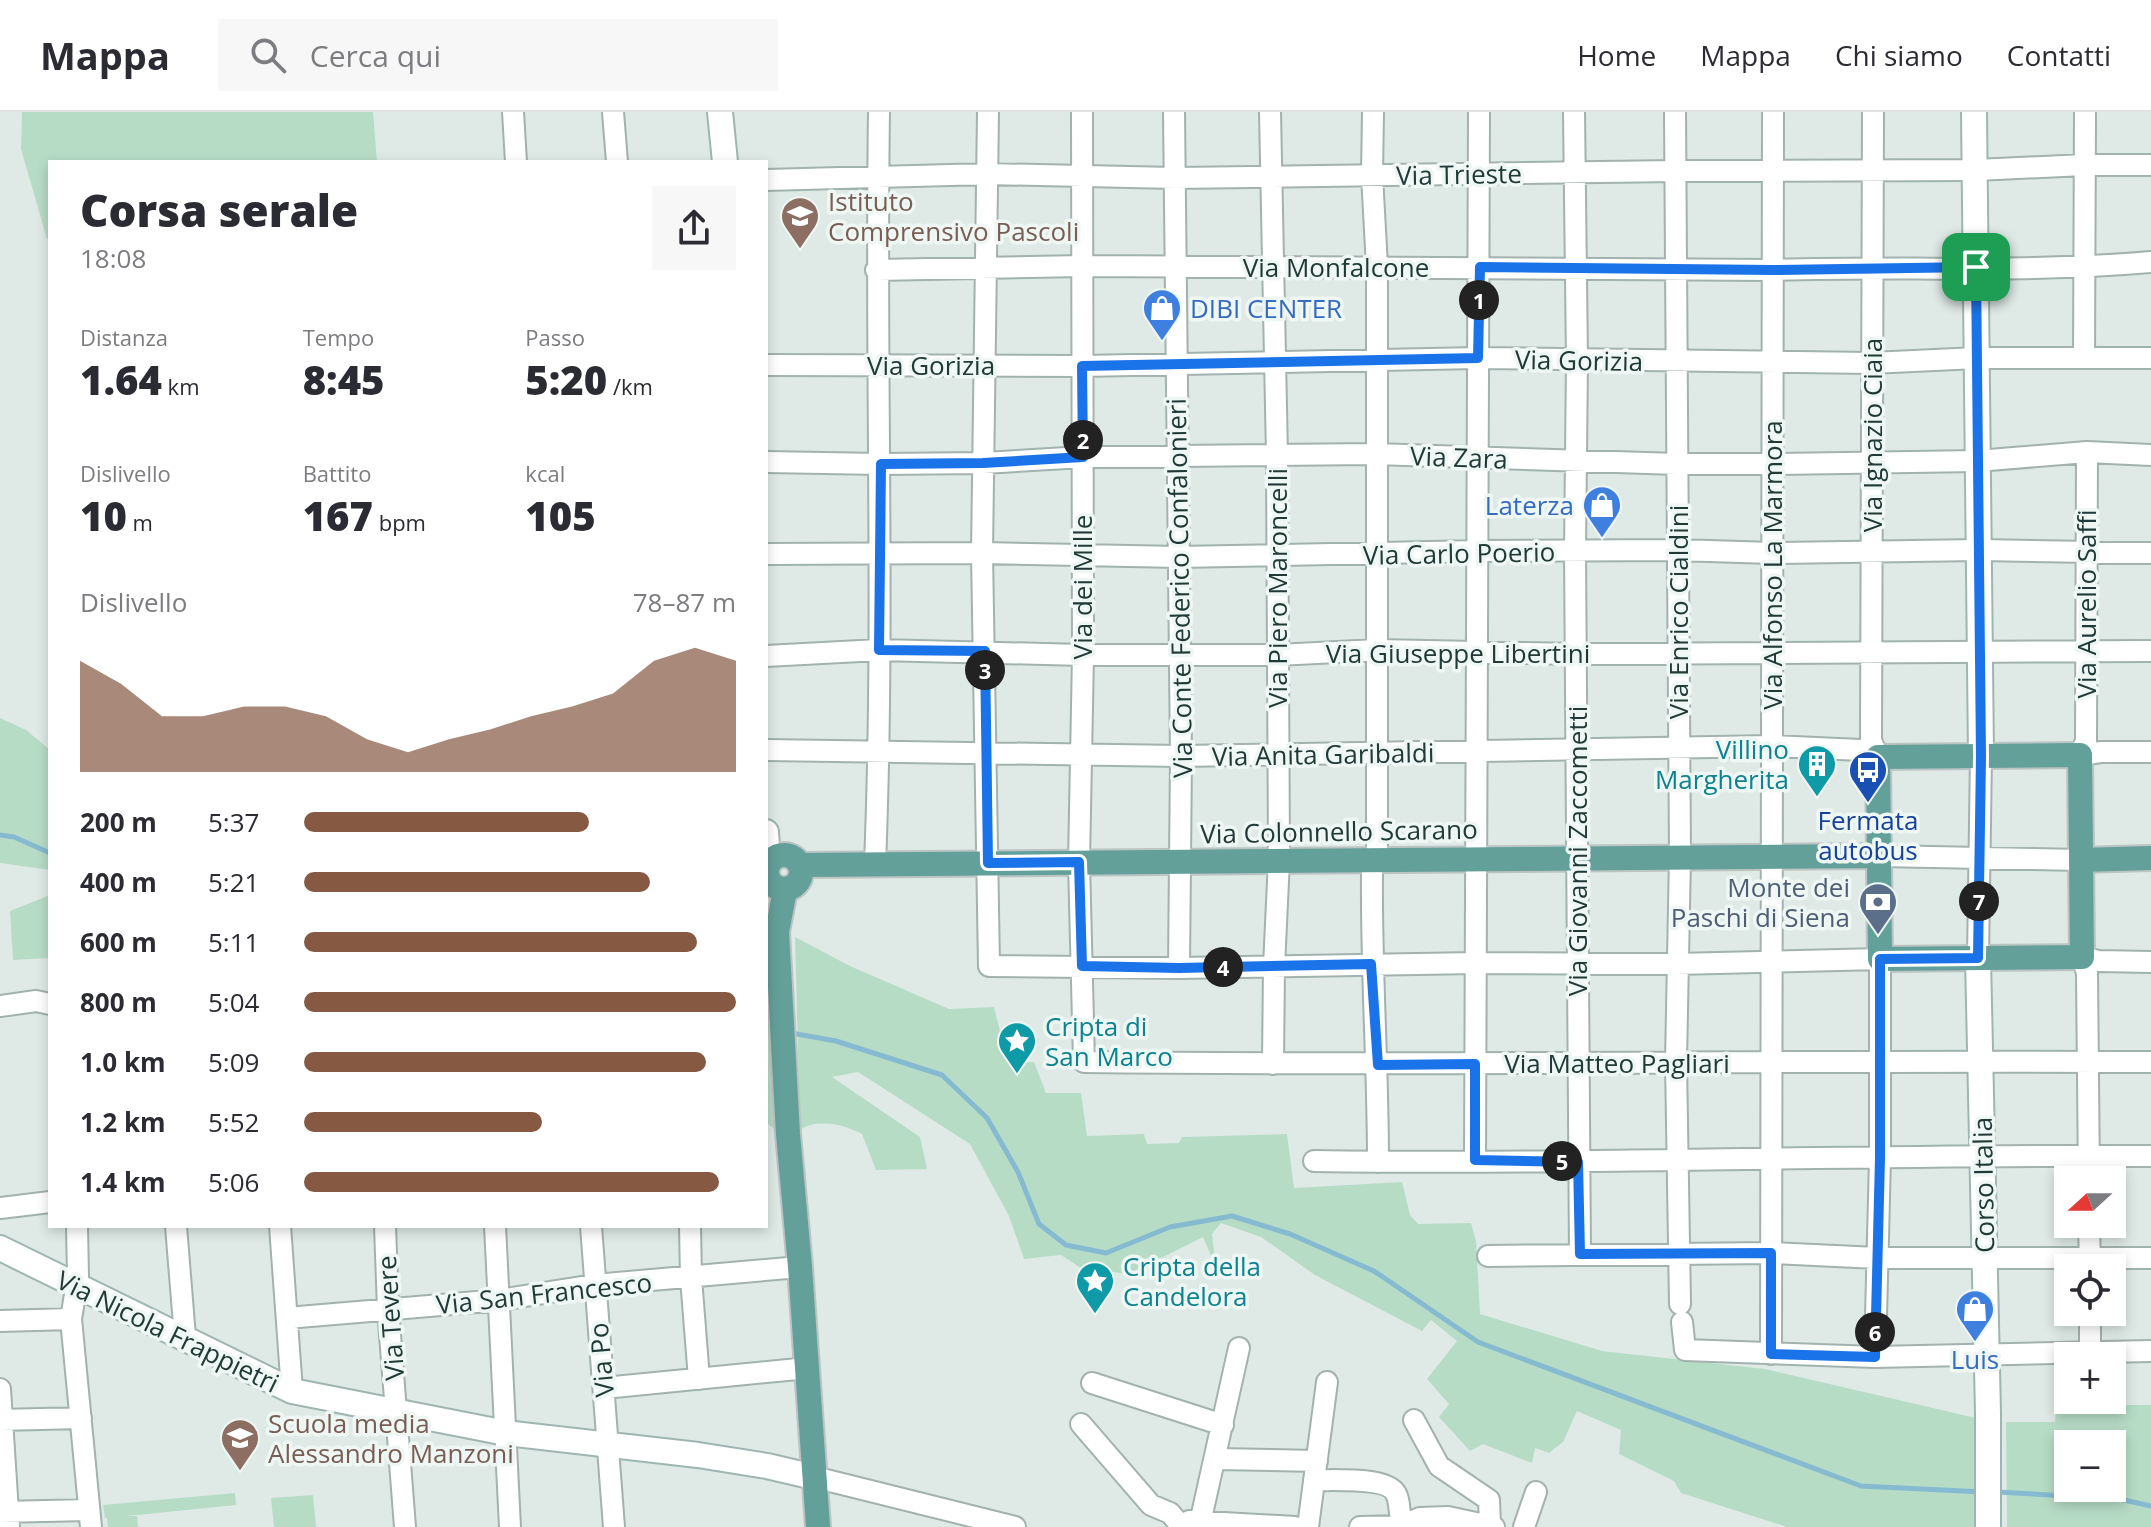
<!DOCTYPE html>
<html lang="it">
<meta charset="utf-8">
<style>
:root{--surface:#fff;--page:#f7f7f7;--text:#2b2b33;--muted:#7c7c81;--line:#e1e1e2;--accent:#855942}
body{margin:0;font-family:"Open Sans",sans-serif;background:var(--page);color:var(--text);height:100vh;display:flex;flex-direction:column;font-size:30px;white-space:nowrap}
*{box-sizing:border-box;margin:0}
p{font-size:26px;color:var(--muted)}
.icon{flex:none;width:44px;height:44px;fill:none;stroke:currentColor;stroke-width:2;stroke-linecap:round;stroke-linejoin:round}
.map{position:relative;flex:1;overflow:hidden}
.drawer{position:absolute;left:48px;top:48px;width:720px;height:1068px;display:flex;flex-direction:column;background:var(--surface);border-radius:0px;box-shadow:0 4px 12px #0003}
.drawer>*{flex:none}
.needle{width:52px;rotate:249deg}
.controls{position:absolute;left:2054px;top:1054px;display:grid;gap:16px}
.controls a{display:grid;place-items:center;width:72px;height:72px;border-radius:0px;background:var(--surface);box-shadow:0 4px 12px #0003;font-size:40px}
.pin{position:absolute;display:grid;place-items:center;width:68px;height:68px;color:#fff;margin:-34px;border-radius:16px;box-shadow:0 4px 12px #0006}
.km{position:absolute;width:40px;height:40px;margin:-20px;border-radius:50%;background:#222;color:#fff;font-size:22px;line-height:40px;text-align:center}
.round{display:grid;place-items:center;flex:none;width:84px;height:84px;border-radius:0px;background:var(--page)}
.headline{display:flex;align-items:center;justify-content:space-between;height:136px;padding:0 32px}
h1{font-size:44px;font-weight:800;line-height:60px}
.figures{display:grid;grid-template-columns:repeat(3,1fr);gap:12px;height:136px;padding:8px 32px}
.figures div{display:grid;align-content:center}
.figures b{font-size:40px;font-weight:800}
.figures small{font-size:22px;font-weight:400}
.figures p{font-size:22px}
.chart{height:224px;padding:16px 32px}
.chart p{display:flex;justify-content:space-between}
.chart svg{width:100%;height:144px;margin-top:8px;fill:var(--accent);opacity:.7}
ul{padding:0 32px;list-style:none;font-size:26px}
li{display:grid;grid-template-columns:128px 96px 1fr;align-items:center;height:60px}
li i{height:20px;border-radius:10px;background:var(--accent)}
header{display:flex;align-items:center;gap:48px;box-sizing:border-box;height:112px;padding:0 40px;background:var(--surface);border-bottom:2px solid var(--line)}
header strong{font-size:38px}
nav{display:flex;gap:44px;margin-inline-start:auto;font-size:28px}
.search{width:560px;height:72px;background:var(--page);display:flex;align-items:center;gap:20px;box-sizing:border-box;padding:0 28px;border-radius:0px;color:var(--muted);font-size:30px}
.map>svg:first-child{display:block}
.green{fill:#b7dcc6;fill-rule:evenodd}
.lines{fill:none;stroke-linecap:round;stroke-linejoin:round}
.stream{stroke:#86bad0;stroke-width:5}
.street-casing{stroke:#a2b2af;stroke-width:24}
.secondary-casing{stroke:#9eb6b1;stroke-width:28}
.primary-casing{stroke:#bcc4c3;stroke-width:28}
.street{stroke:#fff;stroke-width:20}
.secondary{stroke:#fff;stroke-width:24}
.primary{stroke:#63a099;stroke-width:24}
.route-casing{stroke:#fff;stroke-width:16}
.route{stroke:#1a73e8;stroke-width:10}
.labels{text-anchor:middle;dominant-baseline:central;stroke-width:7;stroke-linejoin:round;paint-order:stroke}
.street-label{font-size:26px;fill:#203a37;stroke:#eff7f4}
.education-label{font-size:26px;fill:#785e54;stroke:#eff7f4;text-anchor:start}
.shop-label{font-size:26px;fill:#366cbe;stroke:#eff7f4;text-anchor:start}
.culture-label{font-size:26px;fill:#0d838f;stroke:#eff7f4;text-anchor:start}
.transit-label{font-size:26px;fill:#164399;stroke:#eff7f4}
.service-label{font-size:26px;fill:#4e5e75;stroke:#eff7f4;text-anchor:end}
</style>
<header>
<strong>Mappa</strong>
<div class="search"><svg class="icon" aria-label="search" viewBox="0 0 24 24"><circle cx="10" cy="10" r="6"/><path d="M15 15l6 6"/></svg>Cerca qui</div>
<nav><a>Home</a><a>Mappa</a><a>Chi siamo</a><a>Contatti</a></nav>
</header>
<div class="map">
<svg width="2151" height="1415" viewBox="0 0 2151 1415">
<rect width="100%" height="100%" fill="#dfeae7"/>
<path class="green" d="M22 0H373L377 50H50V127H47L21 37Z
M0 606 26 618 50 638V758L0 751Z
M50 783V846L13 848 10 799Z
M795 825 850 854 949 897 994 895 1008 951 1034 950 1046 981H1081L1087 1024 1144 1022 1147 1032 1179 1031 1182 1025 1287 1022 1294 1076 1402 1070 1410 1103 1418 1112 1471 1111 1476 1129 1480 1202 1602 1239 1765 1257 1976 1306V1415H1787L1681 1381 1674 1369 1619 1342 1621 1318 1577 1299 1563 1330 1549 1341 1535 1336 1532 1351 1483 1332 1470 1339 1439 1305 1449 1292 1427 1267 1457 1229 1431 1208 1422 1219 1315 1163 1261 1125 1221 1111 1212 1122 1216 1155 1203 1125 1129 1162 1081 1156 1061 1143 1024 1147 1009 1104 970 1032 858 960 832 965 920 1025 927 1057 876 1058 862 1022C845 1013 817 1006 800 1018Z
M766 827 775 1018 766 1010Z
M2125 1293H2151V1415H2007L2006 1310H2055L2056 1298ZM2112 1332V1376H2068V1332Z
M235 1381 236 1393 127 1404H137L138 1415H108L107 1406H105L103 1393Z
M313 1383 316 1415H274L271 1386Z"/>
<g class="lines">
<path class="stream" d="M0 723 14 725 50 741
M791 921 836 929 942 963 987 1006 1018 1060 1039 1112 1066 1133 1106 1141 1170 1115 1232 1104 1290 1122 1374 1159 1478 1230 1861 1374 1983 1380
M1997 1380 2120 1387 2151 1394"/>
<g class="street-casing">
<path id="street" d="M513 0 516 50
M613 0 617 50
M988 0 982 441 989 854 1179 856 1476 851 1676 852 1880 847V1046L1875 1245
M1082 0 1083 543 1079 750 1084 950C1440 954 1795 948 2151 950
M1174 0 1181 644 1179 856
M1270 0 1277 344 1279 748 1274 854 1273 952
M1373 0 1372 63 1377 155V747
M1574 0 1577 249 1575 439 1580 1142
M1675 0 1680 744 1676 950 1680 1192
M1873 0 1871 628 1878 645
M766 68 987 62 1175 66 1676 59 1976 58 2084 53H2151
M876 158 1082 154 1773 158C1899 154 2025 161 2151 150
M2084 246 2085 0
M766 253 1082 254 1478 246 1871 251 1977 246H2151
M2087 340 2086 629 2080 643 2101 640H2151
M766 350 881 352 983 351 1083 345 1375 342 1677 352H1773L1977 349 2087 340 2151 343
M766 442 982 441 1179 445 1478 439 1677 438 1772 441 1979 438 2151 441
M766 544 879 538 1083 543H1277L1377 538 1576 542 2151 539
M766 638 1181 644 1772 634 1861 638 1878 645
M1879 744 2081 748
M875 752C885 502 875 251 879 0
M1372 761C1371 858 1378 953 1378 1050
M2082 845 2087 861 2089 1068
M2082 845 2098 849 2151 850
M1978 846 1981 644
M0 894 36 889 50 892
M1475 1048 1479 0
M1314 1049C1593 1053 1872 1042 2151 1044
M0 1096 50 1090
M2089 1112 2090 1156
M77 1114 78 1164 71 1207 91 1415
M176 1114 185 1225
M280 1114 292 1279
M385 1114 388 1197 405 1415
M495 1114 510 1415
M591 1114 614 1415
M690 1114 691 1166 699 1267
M1488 1144 1771 1141 1877 1146H2151
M2090 1200V1240
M287 1206 500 1188 594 1173 800 1155
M0 1209 71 1207
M1682 1210 1685 1238 1875 1245 2151 1239
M1771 1242 1773 0
M1092 1271 1223 1313
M604 1276 808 1256
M0 1277 9 1415
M0 1308 81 1306
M1414 1308 1439 1354 1489 1388 1490 1413
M1081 1312 1151 1393 1170 1401 1176 1408
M1216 1347 1317 1349
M814 1365 1015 1415
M1314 1368C1333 1369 1391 1364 1397 1384 1401 1395 1398 1405 1404 1415
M0 1400 89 1398
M1189 1409 1295 1415
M1200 1411 1239 1236
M1308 1415 1327 1270
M1360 1415 1402 1414 1420 1406 1448 1405 1494 1415
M1524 1415 1536 1380"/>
</g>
<g class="secondary-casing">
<path id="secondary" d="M720 0 725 50
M1974 0 1981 644
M766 720 767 734 772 747
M1978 846 1988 1301V1415
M0 1136 292 1279 506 1321 698 1343 767 1354 814 1365"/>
</g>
<g class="primary-casing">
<path id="primary" d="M2080 643 2082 845 1880 847 1878 645Z
M767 760a17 17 0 1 1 34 0a17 17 0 1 1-34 0Z
M2081 748 2151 746
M800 753 1879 744
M785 778 777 820 788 1022 800 1155 818 1415"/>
</g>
<use href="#street" class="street"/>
<use href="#secondary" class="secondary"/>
<use href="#primary" class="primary"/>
</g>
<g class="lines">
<g class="route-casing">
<path id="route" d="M1480 155 1773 158 1976 155 1981 644 1978 846 1880 847V1046L1875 1245 1771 1242V1141L1580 1142 1578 1050 1475 1048V952L1378 953 1371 852 1179 856 1082 854 1079 750 988 751 985 539 879 538 881 352 983 351 1083 345 1082 254 1478 246Z"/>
</g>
<use href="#route" class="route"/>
</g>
<defs>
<g id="school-pin" transform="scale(2)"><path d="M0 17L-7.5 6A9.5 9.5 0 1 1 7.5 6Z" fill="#8d6e63" stroke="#eff7f4"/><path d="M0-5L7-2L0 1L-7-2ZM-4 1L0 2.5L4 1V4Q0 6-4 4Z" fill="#fff"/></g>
<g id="shop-pin" transform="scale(2)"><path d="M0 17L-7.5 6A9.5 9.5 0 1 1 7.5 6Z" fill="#3f7fe0" stroke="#eff7f4"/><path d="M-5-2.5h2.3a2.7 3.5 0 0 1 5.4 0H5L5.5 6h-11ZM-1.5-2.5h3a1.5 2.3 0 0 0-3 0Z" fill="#fff"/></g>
<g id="building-pin" transform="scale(2)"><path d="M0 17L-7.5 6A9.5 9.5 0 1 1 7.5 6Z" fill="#0f9aa8" stroke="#eff7f4"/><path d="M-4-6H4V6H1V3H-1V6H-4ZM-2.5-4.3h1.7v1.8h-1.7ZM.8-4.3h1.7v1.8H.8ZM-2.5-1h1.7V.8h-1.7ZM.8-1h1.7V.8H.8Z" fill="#fff"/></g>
<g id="bus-pin" transform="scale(2)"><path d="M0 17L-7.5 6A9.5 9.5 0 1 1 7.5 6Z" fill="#1a4fb4" stroke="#eff7f4"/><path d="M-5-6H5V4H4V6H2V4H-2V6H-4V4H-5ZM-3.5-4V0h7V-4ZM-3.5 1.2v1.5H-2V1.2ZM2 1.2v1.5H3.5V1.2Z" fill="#fff"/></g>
<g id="bank-pin" transform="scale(2)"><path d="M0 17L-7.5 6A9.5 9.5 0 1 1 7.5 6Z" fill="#5c6f8a" stroke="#eff7f4"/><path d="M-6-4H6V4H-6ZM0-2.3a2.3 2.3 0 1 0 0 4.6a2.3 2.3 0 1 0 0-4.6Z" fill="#fff"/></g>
<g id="sight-pin" transform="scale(2)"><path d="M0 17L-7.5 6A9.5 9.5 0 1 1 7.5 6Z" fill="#0f9aa8" stroke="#eff7f4"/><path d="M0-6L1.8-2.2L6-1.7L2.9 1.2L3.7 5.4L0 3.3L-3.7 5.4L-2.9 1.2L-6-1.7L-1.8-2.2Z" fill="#fff"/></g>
</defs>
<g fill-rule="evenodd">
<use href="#school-pin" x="800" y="104"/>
<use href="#shop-pin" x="1162" y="196"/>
<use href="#shop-pin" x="1602" y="393"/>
<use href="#building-pin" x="1817" y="652"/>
<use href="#bus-pin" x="1868" y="658"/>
<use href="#bank-pin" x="1878" y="790"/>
<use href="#sight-pin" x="1017" y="929"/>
<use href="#sight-pin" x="1095" y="1169"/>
<use href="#shop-pin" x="1975" y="1197"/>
<use href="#school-pin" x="240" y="1326"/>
</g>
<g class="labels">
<g class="street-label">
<text transform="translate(1459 62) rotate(-1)">Via Trieste</text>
<text x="1336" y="155">Via Monfalcone</text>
<text transform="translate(1579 248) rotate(1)">Via Gorizia</text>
<text x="931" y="253">Via Gorizia</text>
<text transform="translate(1872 323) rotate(-90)">Via Ignazio Ciaia</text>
<text transform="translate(1459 345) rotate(2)">Via Zara</text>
<text transform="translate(1459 441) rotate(-1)">Via Carlo Poerio</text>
<text transform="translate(1772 453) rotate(-90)">Via Alfonso La Marmora</text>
<text transform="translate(1082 475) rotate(-90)">Via dei Mille</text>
<text transform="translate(1179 476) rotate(-91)">Via Conte Federico Confalonieri</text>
<text transform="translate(1277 476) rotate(-90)">Via Piero Maroncelli</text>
<text transform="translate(2086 492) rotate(-90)">Via Aurelio Saffi</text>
<text transform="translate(1678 500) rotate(-90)">Via Enrico Cialdini</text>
<text x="1458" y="541">Via Giuseppe Libertini</text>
<text transform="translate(1323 642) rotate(-1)">Via Anita Garibaldi</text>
<text transform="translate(1339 719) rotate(-1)">Via Colonnello Scarano</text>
<text transform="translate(1577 739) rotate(-90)">Via Giovanni Zaccometti</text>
<text x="1617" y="951">Via Matteo Pagliari</text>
<text transform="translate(1983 1073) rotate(-91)">Corso Italia</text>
<text transform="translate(544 1181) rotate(-6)">Via San Francesco</text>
<text transform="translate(390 1206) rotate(-94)">Via Tevere</text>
<text transform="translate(168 1219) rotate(26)">Via Nicola Frappietri</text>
<text transform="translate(601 1248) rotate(-95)">Via Po</text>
</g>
<g class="education-label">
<text x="828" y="89">Istituto<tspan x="828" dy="30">Comprensivo Pascoli</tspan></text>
<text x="268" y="1311">Scuola media<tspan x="268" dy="30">Alessandro Manzoni</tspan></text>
</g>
<g class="shop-label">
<text x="1190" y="196">DIBI CENTER</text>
<text x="1574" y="393" text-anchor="end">Laterza</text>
<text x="1975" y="1247" text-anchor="middle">Luis</text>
</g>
<g class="culture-label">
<text x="1789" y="637" text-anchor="end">Villino<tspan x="1789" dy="30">Margherita</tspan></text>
<text x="1045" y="914">Cripta di<tspan x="1045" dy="30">San Marco</tspan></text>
<text x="1123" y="1154">Cripta della<tspan x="1123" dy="30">Candelora</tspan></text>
</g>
<g class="transit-label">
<text x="1868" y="708">Fermata<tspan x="1868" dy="30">autobus</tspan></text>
</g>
<g class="service-label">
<text x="1850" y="775">Monte dei<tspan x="1850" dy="30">Paschi di Siena</tspan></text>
</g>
</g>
</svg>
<div class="controls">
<a><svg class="needle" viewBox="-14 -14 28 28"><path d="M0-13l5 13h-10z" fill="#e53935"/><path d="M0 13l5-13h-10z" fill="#7c7c81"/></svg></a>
<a><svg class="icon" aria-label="locate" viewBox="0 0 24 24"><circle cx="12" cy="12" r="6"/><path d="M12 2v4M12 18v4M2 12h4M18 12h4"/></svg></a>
<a>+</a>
<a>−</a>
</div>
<div class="pin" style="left:1976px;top:155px;background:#1e9e55"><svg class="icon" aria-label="arrive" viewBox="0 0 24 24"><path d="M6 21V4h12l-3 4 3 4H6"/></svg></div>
<b class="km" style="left:1479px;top:188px">1</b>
<b class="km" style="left:1083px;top:328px">2</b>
<b class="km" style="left:985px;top:558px">3</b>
<b class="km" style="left:1223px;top:855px">4</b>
<b class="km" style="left:1562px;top:1049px">5</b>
<b class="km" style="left:1875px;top:1220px">6</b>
<b class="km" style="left:1979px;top:789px">7</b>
<section class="drawer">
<div class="headline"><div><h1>Corsa serale</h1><p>18:08</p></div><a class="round"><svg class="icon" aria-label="share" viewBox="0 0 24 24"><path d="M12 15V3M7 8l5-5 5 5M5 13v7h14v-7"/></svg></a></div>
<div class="figures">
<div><p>Distanza</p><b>1.64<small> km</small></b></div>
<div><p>Tempo</p><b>8:45</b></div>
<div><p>Passo</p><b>5:20<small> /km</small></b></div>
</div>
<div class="figures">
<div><p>Dislivello</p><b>10<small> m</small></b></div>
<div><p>Battito</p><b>167<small> bpm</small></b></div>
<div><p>kcal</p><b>105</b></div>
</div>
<div class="chart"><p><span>Dislivello</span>78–87 m</p>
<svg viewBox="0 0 160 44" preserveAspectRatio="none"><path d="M0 44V10L10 17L20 27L30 27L40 24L50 24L60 27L70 34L80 38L90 34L100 31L110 27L120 24L130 20L140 10L150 6L160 10V44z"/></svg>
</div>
<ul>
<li><b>200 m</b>5:37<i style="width:66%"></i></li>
<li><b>400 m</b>5:21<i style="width:80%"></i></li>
<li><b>600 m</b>5:11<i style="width:91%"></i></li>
<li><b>800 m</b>5:04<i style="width:100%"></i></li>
<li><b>1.0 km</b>5:09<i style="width:93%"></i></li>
<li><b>1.2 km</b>5:52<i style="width:55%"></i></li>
<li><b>1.4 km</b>5:06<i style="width:96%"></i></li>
</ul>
</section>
</div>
